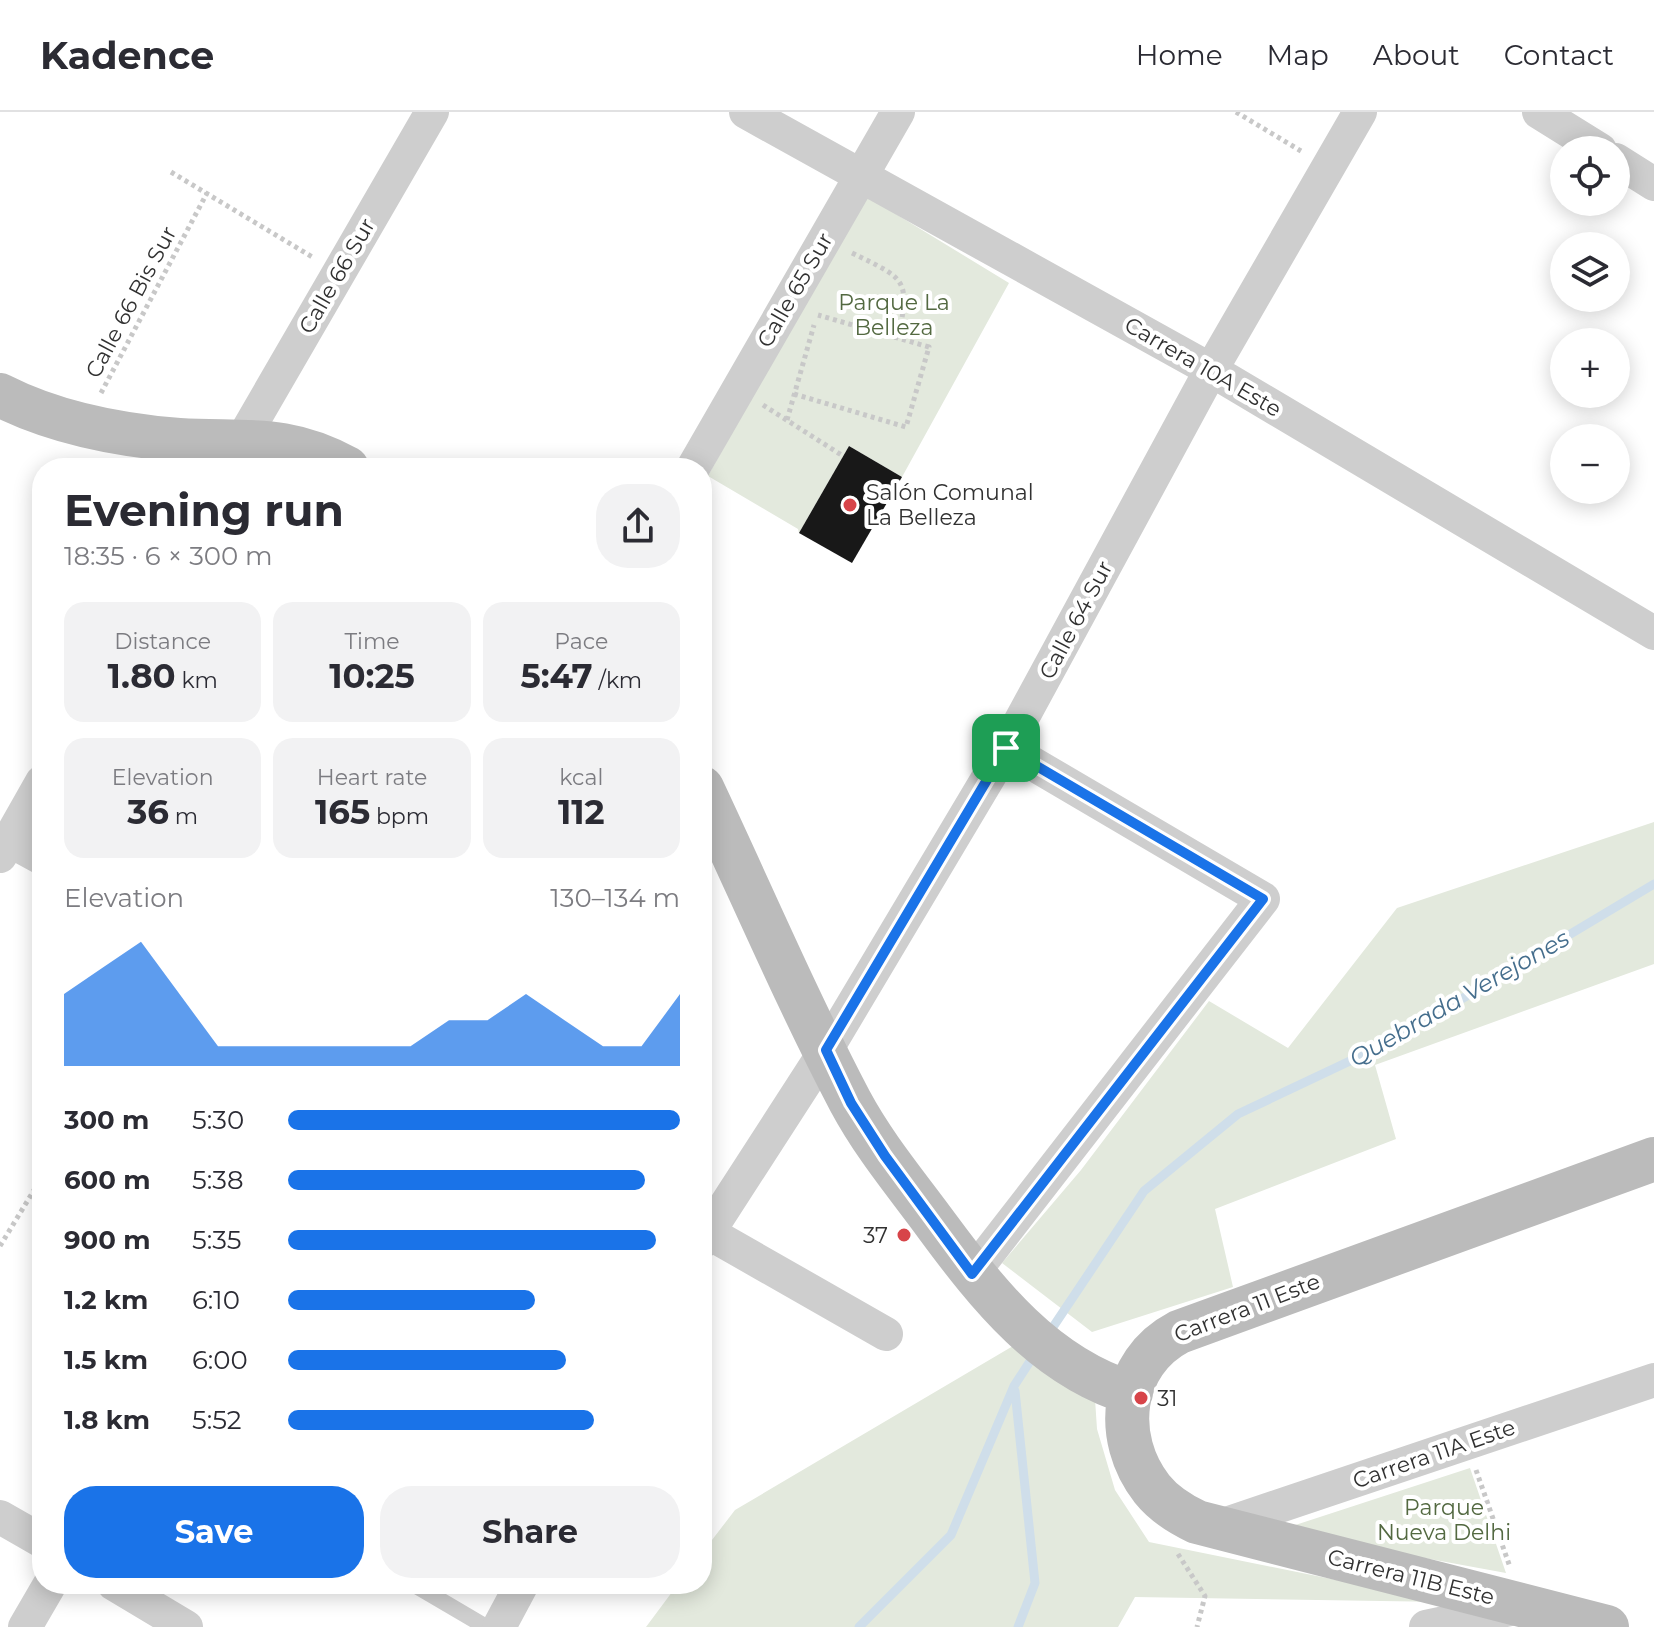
<!DOCTYPE html>
<meta charset="utf-8">
<style>
:root{--surface:#fff;--page:#f2f2f3;--text:#2b2b33;--muted:#7c7c81;--line:#e1e1e2;--accent:#1a73e8}
body{margin:0;font-family:Montserrat,sans-serif;background:var(--page);color:var(--text);height:100vh;display:flex;flex-direction:column;font-size:30px;white-space:nowrap}
*{box-sizing:border-box;margin:0}
p{font-size:26px;color:var(--muted)}
.icon{flex:none;width:44px;height:44px;fill:none;stroke:currentColor;stroke-width:2;stroke-linecap:round;stroke-linejoin:round}
.map{position:relative;flex:1;overflow:hidden}
.panel{position:absolute;left:32px;top:346px;width:680px;height:1136px;display:flex;flex-direction:column;background:var(--surface);border-radius:32px;box-shadow:0 4px 20px #0003}
.panel>*{flex:none}
.buttons{position:absolute;left:1550px;top:24px;display:grid;gap:16px}
.buttons a{display:grid;place-items:center;width:80px;height:80px;border-radius:50%;background:var(--surface);box-shadow:0 4px 20px #0003;font-size:40px}
.pin{position:absolute;display:grid;place-items:center;width:68px;height:68px;color:#fff;margin:-34px;border-radius:16px;box-shadow:0 4px 12px #0006}
.round{display:grid;place-items:center;flex:none;width:84px;height:84px;border-radius:32px;background:var(--page)}
.summary{display:flex;align-items:center;justify-content:space-between;height:136px;padding:0 32px}
h1{font-size:44px;font-weight:700;line-height:60px}
.stats{display:grid;grid-template-columns:repeat(3,1fr);gap:12px;height:136px;padding:8px 32px}
.stats div{display:grid;align-content:center;border-radius:20px;background:var(--page);text-align:center}
.stats b{font-size:34px;font-weight:700}
.stats small{font-size:22px;font-weight:400}
.stats p{font-size:22px}
.chart{height:224px;padding:16px 32px}
.chart p{display:flex;justify-content:space-between}
.chart svg{width:100%;height:144px;margin-top:8px;fill:var(--accent);opacity:.7}
.cta{display:flex;gap:16px;margin-top:auto;padding:16px 32px}
.cta a{flex:1;height:92px;border-radius:32px;background:var(--accent);color:#fff;font-size:32px;font-weight:700;line-height:92px;text-align:center}
.cta a+a{background:var(--page);color:var(--text)}
ul{padding:0 32px;list-style:none;font-size:26px}
li{display:grid;grid-template-columns:128px 96px 1fr;align-items:center;height:60px}
li i{height:20px;border-radius:10px;background:var(--accent)}
header{display:flex;align-items:center;gap:48px;box-sizing:border-box;height:112px;padding:0 40px;background:var(--surface);border-bottom:2px solid var(--line)}
header strong{font-size:38px}
nav{display:flex;gap:44px;margin-inline-start:auto;font-size:28px}
.map>svg:first-child{display:block}
.green{fill:#e3e9dd}
.lines{fill:none;stroke-linecap:round;stroke-linejoin:round}
.stream{stroke:#cfdeea;stroke-width:9}
.building{fill:#181818}
.path{stroke:#c8c8c8;stroke-width:5;stroke-dasharray:4 4;stroke-linecap:butt}
.lane{stroke:#cecece;stroke-width:16}
.street{stroke:#cecece;stroke-width:34}
.secondary{stroke:#bbb;stroke-width:44}
.route-casing{stroke:#fff;stroke-width:16}
.route{stroke:#1a73e8;stroke-width:10}
.poi-dot{fill:#d74449;stroke:#fff;stroke-width:3}
.labels{text-anchor:middle;dominant-baseline:central;stroke-width:8;stroke-linejoin:round;paint-order:stroke}
.street-label{font-size:22px;fill:#313131;stroke:#fff}
.park-label{font-size:22px;fill:#536941;stroke:#fff}
.poi-label{font-size:22px;fill:#313131;stroke:#fff;text-anchor:start}
.water-label{font-size:24px;font-style:italic;fill:#456e8d;stroke:#fff}
</style>
<header>
<strong>Kadence</strong>
<nav><a>Home</a><a>Map</a><a>About</a><a>Contact</a></nav>
</header>
<div class="map">
<svg width="1654" height="1515" viewBox="0 0 1654 1515">
<rect width="100%" height="100%" fill="#fff"/>
<path class="green" d="M863 82 1009 171 902 365 849 334 799 421 798 417 708 364Z
M1654 710V852L1375 953 1396 1027 1215 1097 1233 1175 1092 1220 1002 1151 1081 1058 1209 889 1288 936 1397 796Z
M1013 1234 1095 1287 1097 1317 1115 1378 1149 1430 1445 1490 1135 1485 1118 1515H646L678 1472H702V1441L735 1398Z
M1470 1356 1506 1461 1277 1419Z"/>
<g class="lines">
<path class="stream" d="M1049 1221 1144 1079 1238 1002 1388 931 1654 772
M1015 1279 1035 1471 1018 1515
M859 1515 951 1423 1014 1274 1036 1240"/>
</g>
<path class="building" d="M849 334 902 365 852 451 799 421Z"/>
<g class="lines">
<path class="path" d="M1236 0 1301 39
M171 60 314 146
M852 141C905 167 911 166 898 226
M101 281 207 81
M794 282 906 315 929 235 818 203
M763 293 843 344
M787 308 814 213
M0 1134 42 1065
M1476 1358 1510 1455
M1178 1442 1205 1484 1197 1515"/>
<path class="lane" d="M413 1472 486 1515"/>
<path class="street" d="M746 0 1211 258 1654 521
M1539 0 1600 38
M1616 48 1654 72
M242 328 432 0
M693 356 898 0
M9 728 42 746
M0 744 42 670
M702 1117 886 1222
M702 1130 826 938 1006 636 1211 258 1360 0
M972 1162 1263 787 1006 636
M0 1405 42 1429
M1214 1416 1654 1268
M114 1472 186 1515
M25 1515 50 1472
M499 1515 522 1472
M1426 1515 1520 1495"/>
<path class="secondary" d="M0 283C55 311 118 323 179 328 244 332 286 322 347 356
M702 676C751 780 797 888 850 989 874 1034 907 1073 937 1114 988 1183 1045 1255 1131 1281
M1607 1515 1197 1410C1180 1402 1164 1392 1152 1377 1112 1326 1120 1251 1179 1220L1654 1047"/>
</g>
<g class="lines">
<g class="route-casing">
<path id="route" d="M1006 636 1263 787 972 1162 885 1044 851 991 826 938Z"/>
</g>
<use href="#route" class="route"/>
</g>
<g class="poi-dot">
<circle cx="850" cy="393" r="8"/>
<circle cx="904" cy="1123" r="8"/>
<circle cx="1141" cy="1286" r="8"/>
</g>
<g class="labels">
<g class="street-label">
<text transform="translate(337 164) rotate(-60)">Calle 66 Sur</text>
<text transform="translate(795 178) rotate(-60)">Calle 65 Sur</text>
<text transform="translate(131 190) rotate(-62)">Calle 66 Bis Sur</text>
<text transform="translate(1203 255) rotate(30)">Carrera 10A Este</text>
<text transform="translate(1076 508) rotate(-62)">Calle 64 Sur</text>
<text transform="translate(1247 1196) rotate(-21)">Carrera 11 Este</text>
<text transform="translate(1434 1342) rotate(-19)">Carrera 11A Este</text>
<text transform="translate(1411 1465) rotate(14)">Carrera 11B Este</text>
</g>
<g class="park-label">
<text x="894" y="190">Parque La<tspan x="894" dy="25">Belleza</tspan></text>
<text x="1444" y="1395">Parque<tspan x="1444" dy="25">Nueva Delhi</tspan></text>
</g>
<g class="poi-label">
<text x="866" y="380">Salón Comunal<tspan x="866" dy="25">La Belleza</tspan></text>
<text x="888" y="1123" text-anchor="end">37</text>
<text x="1157" y="1286">31</text>
</g>
<g class="water-label">
<text transform="translate(1459 886) rotate(-30)">Quebrada Verejones</text>
</g>
</g>
</svg>
<div class="buttons">
<a><svg class="icon" aria-label="locate" viewBox="0 0 24 24"><circle cx="12" cy="12" r="6"/><path d="M12 2v4M12 18v4M2 12h4M18 12h4"/></svg></a>
<a><svg class="icon" aria-label="layers" viewBox="0 0 24 24"><path d="M12 4l9 5-9 5-9-5zM3 14l9 5 9-5"/></svg></a>
<a>+</a>
<a>−</a>
</div>
<div class="pin" style="left:1006px;top:636px;background:#1e9e55"><svg class="icon" aria-label="arrive" viewBox="0 0 24 24"><path d="M6 21V4h12l-3 4 3 4H6"/></svg></div>
<section class="panel">
<div class="summary"><div><h1>Evening run</h1><p>18:35 · 6 × 300 m</p></div><a class="round"><svg class="icon" aria-label="share" viewBox="0 0 24 24"><path d="M12 15V3M7 8l5-5 5 5M5 13v7h14v-7"/></svg></a></div>
<div class="stats">
<div><p>Distance</p><b>1.80<small> km</small></b></div>
<div><p>Time</p><b>10:25</b></div>
<div><p>Pace</p><b>5:47<small> /km</small></b></div>
</div>
<div class="stats">
<div><p>Elevation</p><b>36<small> m</small></b></div>
<div><p>Heart rate</p><b>165<small> bpm</small></b></div>
<div><p>kcal</p><b>112</b></div>
</div>
<div class="chart"><p><span>Elevation</span>130–134 m</p>
<svg viewBox="0 0 160 44" preserveAspectRatio="none"><path d="M0 44V22L10 14L20 6L30 22L40 38L50 38L60 38L70 38L80 38L90 38L100 30L110 30L120 22L130 30L140 38L150 38L160 22V44z"/></svg>
</div>
<ul>
<li><b>300 m</b>5:30<i style="width:100%"></i></li>
<li><b>600 m</b>5:38<i style="width:91%"></i></li>
<li><b>900 m</b>5:35<i style="width:94%"></i></li>
<li><b>1.2 km</b>6:10<i style="width:63%"></i></li>
<li><b>1.5 km</b>6:00<i style="width:71%"></i></li>
<li><b>1.8 km</b>5:52<i style="width:78%"></i></li>
</ul>
<div class="cta"><a>Save</a><a>Share</a></div>
</section>
</div>
